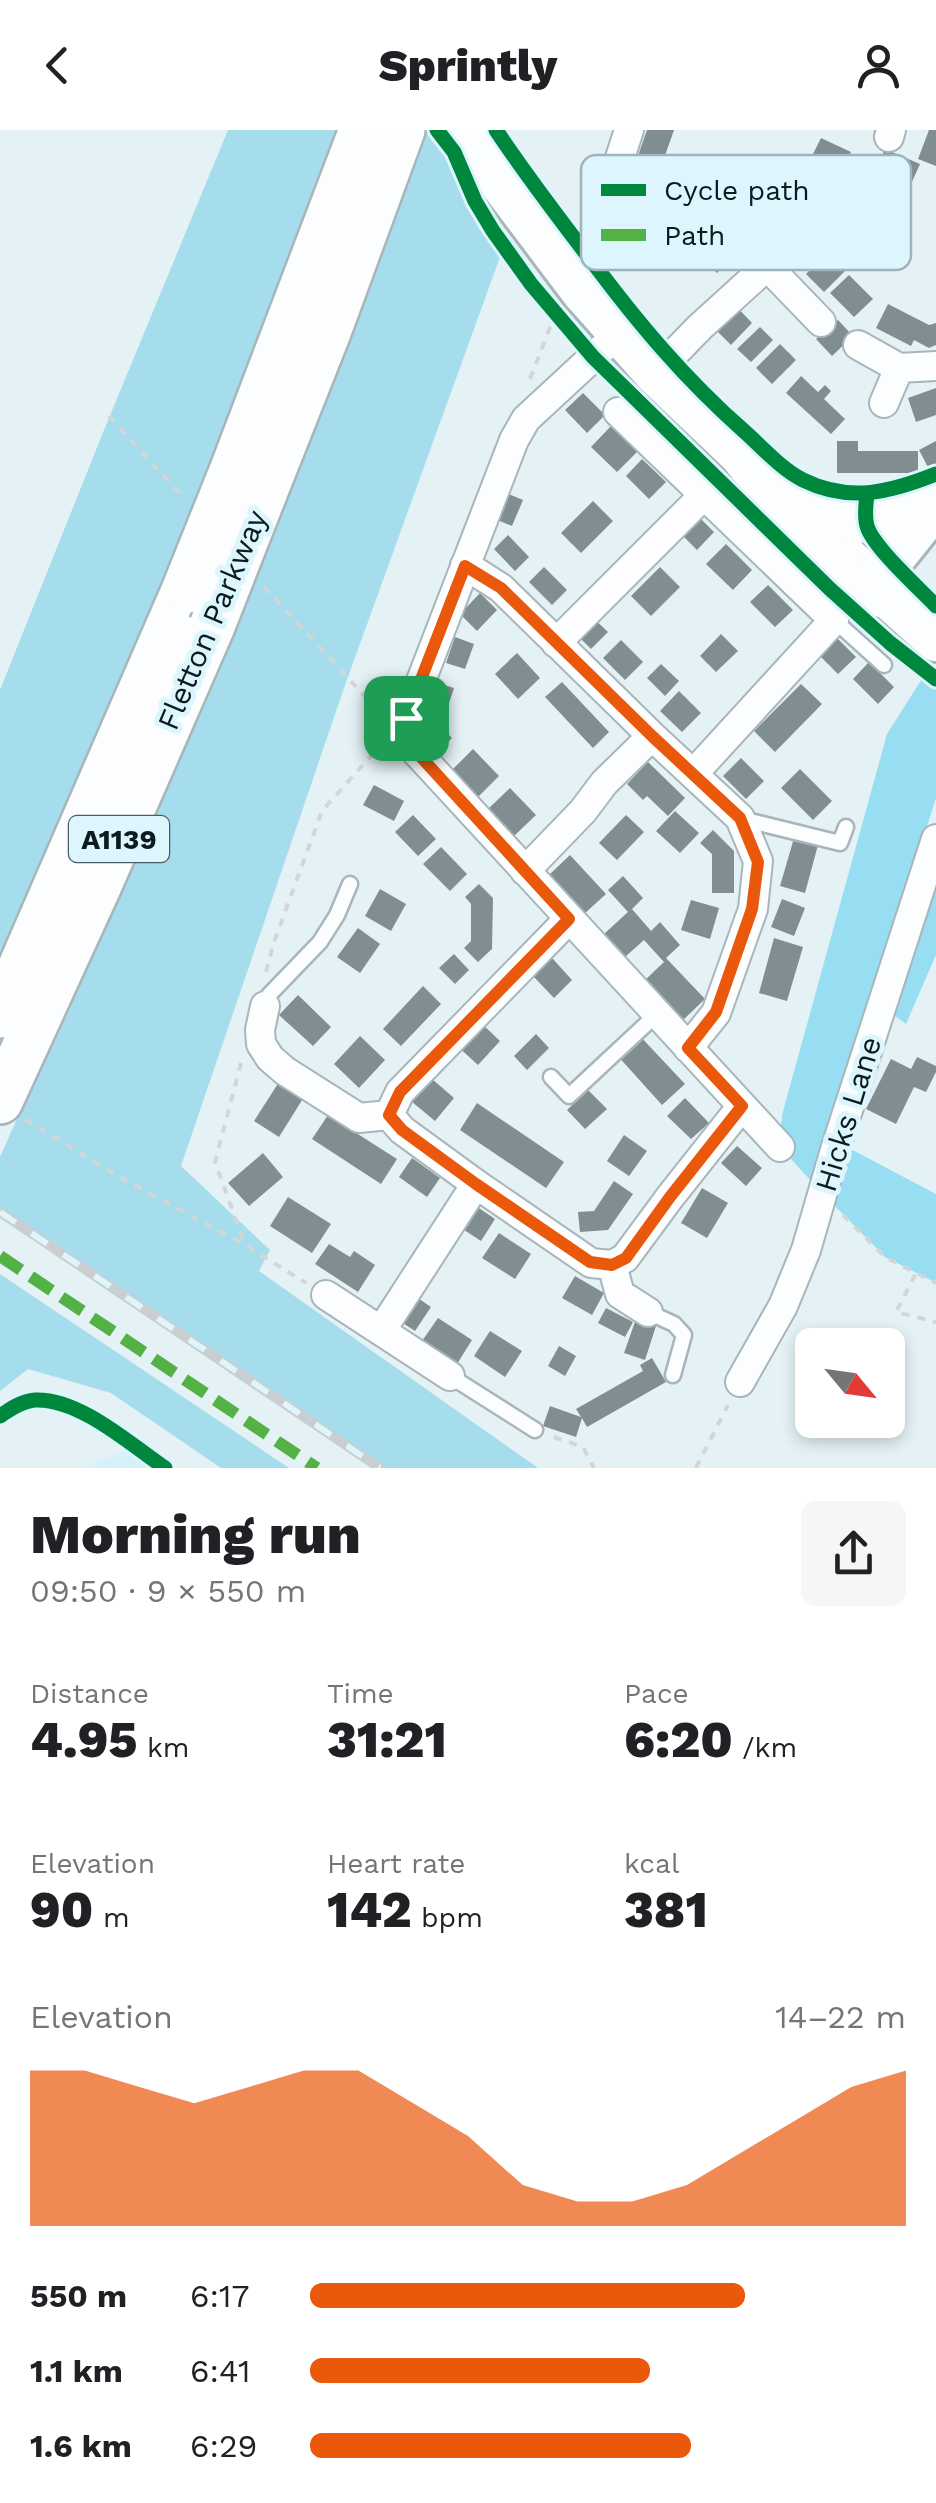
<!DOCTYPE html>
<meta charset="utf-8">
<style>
:root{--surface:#fff;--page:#f6f6f6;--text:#202124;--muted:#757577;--accent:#ea580c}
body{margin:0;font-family:"Work Sans",sans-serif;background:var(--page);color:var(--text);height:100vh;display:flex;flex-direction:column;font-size:38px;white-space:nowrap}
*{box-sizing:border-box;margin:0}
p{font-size:32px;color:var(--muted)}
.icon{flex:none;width:55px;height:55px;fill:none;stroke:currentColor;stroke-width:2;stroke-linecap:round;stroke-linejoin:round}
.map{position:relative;height:1338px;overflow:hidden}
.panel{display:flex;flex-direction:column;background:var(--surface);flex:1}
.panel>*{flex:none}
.needle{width:65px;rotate:119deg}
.controls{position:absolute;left:795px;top:1198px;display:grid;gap:20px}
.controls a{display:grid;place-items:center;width:110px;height:110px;border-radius:15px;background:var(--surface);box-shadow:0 5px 15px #0003;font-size:50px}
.pin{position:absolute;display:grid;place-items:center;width:85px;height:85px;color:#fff;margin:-42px;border-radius:20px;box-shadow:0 5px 15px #0006}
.round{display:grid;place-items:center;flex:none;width:105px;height:105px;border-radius:15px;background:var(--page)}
.head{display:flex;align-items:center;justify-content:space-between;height:170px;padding:0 30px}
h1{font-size:55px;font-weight:800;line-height:75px}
.stats{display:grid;grid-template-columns:repeat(3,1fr);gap:15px;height:170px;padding:10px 30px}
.stats div{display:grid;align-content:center}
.stats b{font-size:50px;font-weight:800}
.stats small{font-size:28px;font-weight:400}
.stats p{font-size:28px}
.chart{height:280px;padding:20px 30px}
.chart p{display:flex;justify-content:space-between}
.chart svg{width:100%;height:180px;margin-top:10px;fill:var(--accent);opacity:.7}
ul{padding:0 30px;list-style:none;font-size:32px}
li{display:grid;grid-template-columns:160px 120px 1fr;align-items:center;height:75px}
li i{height:25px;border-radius:12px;background:var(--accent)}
header{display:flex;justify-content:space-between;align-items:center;height:130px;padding:0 30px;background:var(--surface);font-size:45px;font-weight:800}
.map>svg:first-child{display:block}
.built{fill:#d5f1fa}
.green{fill:#a6dded}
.forest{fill:#98def3}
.building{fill:#808d91}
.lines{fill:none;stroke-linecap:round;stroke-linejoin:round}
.service-casing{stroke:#a8b6ba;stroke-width:19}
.minor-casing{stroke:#a8b6ba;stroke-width:32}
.primary-casing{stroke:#a8b6ba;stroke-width:48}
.trunk-casing{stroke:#a8b6ba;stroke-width:50}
.path{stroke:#d2d6d7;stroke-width:4;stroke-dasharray:8 8;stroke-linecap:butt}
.service{stroke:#fbfdfe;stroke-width:14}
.minor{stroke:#fbfdfe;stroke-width:28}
.primary{stroke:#fbfdfe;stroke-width:42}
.trunk{stroke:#fbfdfe;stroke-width:45}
.rail-casing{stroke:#caced0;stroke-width:10}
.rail{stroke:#ddf5fd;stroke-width:6;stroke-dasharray:19;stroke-linecap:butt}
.minor-bridge-casing{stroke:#a8b6ba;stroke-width:32;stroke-linecap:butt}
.trunk-bridge-casing{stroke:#a8b6ba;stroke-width:50;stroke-linecap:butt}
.minor-bridge{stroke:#fbfdfe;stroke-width:28}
.trunk-bridge{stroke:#fbfdfe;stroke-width:45}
.quiet{stroke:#54b145;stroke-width:12;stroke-dasharray:25 12;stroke-linecap:butt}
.cycleway-casing{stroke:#ddf5fd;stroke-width:21}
.cycleway{stroke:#00873e;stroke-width:15}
.route-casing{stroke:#fff;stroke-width:20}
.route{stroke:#ea580c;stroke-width:12}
.labels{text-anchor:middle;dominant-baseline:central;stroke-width:10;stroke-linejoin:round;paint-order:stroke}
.shield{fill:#ddf5fd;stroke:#4b5c62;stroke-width:2.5}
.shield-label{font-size:28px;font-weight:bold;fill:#0c1b1f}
.street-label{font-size:30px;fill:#0c1b1f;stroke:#ddf5fd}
.key{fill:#ddf5fd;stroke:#9eb4ba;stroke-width:2.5}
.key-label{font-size:28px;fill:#0c1b1f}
</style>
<header><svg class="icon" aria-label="back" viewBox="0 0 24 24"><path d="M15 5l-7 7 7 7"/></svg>Sprintly<svg class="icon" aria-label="person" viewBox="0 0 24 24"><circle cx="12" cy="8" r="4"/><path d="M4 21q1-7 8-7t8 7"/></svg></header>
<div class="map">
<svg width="936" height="1338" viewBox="0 0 936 1338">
<rect width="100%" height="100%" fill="#e4f2f6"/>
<path class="built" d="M131 1317 161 1338H87Z"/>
<path class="green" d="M228 0H348L305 117 0 848V560L104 300Z
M427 0H437L454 22 475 71 504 116 344 558 181 1036 270 1120 259 1141 538 1338H380L0 1082V1027L252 459Z
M0 1144 289 1338H221L111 1263 28 1239 0 1261Z"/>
<path class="forest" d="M925 544 936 551V668L814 1054 780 1017 782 985 887 604Z
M936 749V825L906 894 891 883Z
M847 1017 936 1064V1153L885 1127 832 1073Z"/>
<path class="building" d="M647 0H674L655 54 631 46Z
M929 0H936V36L918 29Z
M821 8 851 22 828 68 798 54Z
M885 19 920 34 907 63 872 48Z
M680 70 736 124 717 143 662 89Z
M827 123 845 141 824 162 806 144Z
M849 145 873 169 854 187 830 163Z
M888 174 929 195 936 193V215L929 218 914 210 911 216 876 198Z
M735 175 752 193 731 215 713 197Z
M838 190 853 206 832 226 816 209Z
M760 197 773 210 751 232 737 219Z
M780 214 796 230 772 254 756 238Z
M801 246 818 262 825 255 831 261 824 269 845 289 831 304 786 263Z
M936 258V285L916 292 908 268Z
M583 263 605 285 587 303 565 280Z
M611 296 637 322 617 342 591 317Z
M837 311H858V321H918V343H837Z
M936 311V335L929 339 919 320Z
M642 329 666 352 649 369 626 346Z
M506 363 523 370 512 396 495 389Z
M593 371 613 391 581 423 561 403Z
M690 378 714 402 697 420 672 395Z
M508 405 529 427 515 441 494 419Z
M726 414 752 440 733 460 706 434Z
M544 437 567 460 552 475 529 452Z
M660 437 680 457 651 486 631 466Z
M768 455 793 480 775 497 750 472Z
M480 463 497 480 477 501 460 484Z
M589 484 608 502 591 519 573 501Z
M721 504 738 521 716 542 700 526Z
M833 504 856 527 838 544 816 522Z
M455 507 474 514 465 539 446 533Z
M621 510 643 532 625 550 603 528Z
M517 523 540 548 518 569 495 544Z
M869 532 894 557 878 574 853 549Z
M661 534 679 551 665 566 647 548Z
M435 552 454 558 441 597 452 608 437 623 417 602Z
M562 552 609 602 593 618 545 567Z
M801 554 822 574 775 622 754 601Z
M679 561 701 583 682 602 660 581Z
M473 619 499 646 478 667 452 640Z
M741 628 764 651 746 669 723 646Z
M648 632 685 668 668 686 647 666 643 670 627 654Z
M800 639 832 671 813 690 781 658Z
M374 655 404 671 394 691 363 675Z
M510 658 536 685 514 706 488 679Z
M675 681 699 703 680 723 656 701Z
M413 685 436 709 418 726 395 702Z
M626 685 644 702 617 730 599 713Z
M713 700 734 721V763H712V724L700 713Z
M794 708 818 715 805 763 780 756Z
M441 717 467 744 450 761 423 734Z
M570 725 606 764 584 784 548 746Z
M623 746 643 768 632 779 651 801 660 792 680 815 666 828 705 869 682 891 644 851 664 832 644 810 625 827 604 804 628 782 608 760Z
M479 754 493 768 492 819 478 832 464 818 471 811V774L465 767Z
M380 759 406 774 391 801 365 786Z
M782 769 805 778 794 806 771 797Z
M691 770 719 778 710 809 681 800Z
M358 798 380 814 360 843 337 827Z
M774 808 803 817 787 871 759 863Z
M454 824 469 840 455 854 439 838Z
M552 828 572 850 554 868 533 846Z
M423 856 441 874 401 916 383 899Z
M298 865 331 897 313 916 279 885Z
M478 890 500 911 478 935 455 914Z
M536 904 549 918 527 940 514 926Z
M638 904 685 954 662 975 616 924Z
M360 906 385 930 359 958 334 934Z
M917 927 936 936V942L926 962 914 957 896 994 866 979 891 929 911 939Z
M424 942 454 968 435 991 405 966Z
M279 952 304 967 279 1007 254 991Z
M588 960 607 979 585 999 567 980Z
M685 968 709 993 691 1009 667 986Z
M477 973 564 1032 546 1058 460 1000Z
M328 985 397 1029 381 1054 312 1009Z
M624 1005 647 1021 629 1046 607 1031Z
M737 1016 762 1038 746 1056 721 1033Z
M263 1023 283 1047 249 1076 228 1053Z
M412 1028 440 1048 427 1067 399 1047Z
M614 1051 633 1064 608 1100 580 1102 578 1082 594 1081Z
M702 1058 728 1073 707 1108 681 1093Z
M288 1067 331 1094 312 1123 270 1096Z
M464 1068 495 1089 481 1111 449 1090Z
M499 1103 531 1124 515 1149 482 1128Z
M329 1114 350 1127 354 1121 375 1135 358 1162 315 1134Z
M575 1146 604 1163 592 1185 562 1168Z
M397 1154 431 1177 415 1201 381 1179Z
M606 1178 633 1192 625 1207 598 1193Z
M438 1188 472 1210 457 1234 422 1211Z
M636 1189 656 1196 645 1230 624 1223Z
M490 1201 522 1221 505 1247 474 1226Z
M559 1216 576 1226 565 1246 548 1236Z
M652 1228 666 1252 587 1297 582 1288 576 1307 543 1296 550 1276 581 1287 576 1279 643 1241 640 1235Z"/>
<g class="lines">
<g class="service-casing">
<path id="service" d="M838 401 881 441
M834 490 884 535
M742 689 840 713 846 697
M265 876 269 865 320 812 337 785 350 754
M551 947 569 966 657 884
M648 1182 674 1194 684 1205 673 1245
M450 1246 535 1300"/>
</g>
<g class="minor-casing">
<path id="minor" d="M889 7 891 0
M582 161 596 102 629 0
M619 203 526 289 514 310 407 587 410 615 780 1017
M858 215 899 238 936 236
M655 243 700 197 767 136 821 192
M884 273 899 238
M618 282 834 490 693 644
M465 435 501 458 652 606 740 688 758 731 753 779 716 883 688 918
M556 513 704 365
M525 741 583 681 604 653 652 606
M265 876 260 900 261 914 270 928 285 941 359 988 389 985
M389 985 402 1000 476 1054 591 1133 612 1135 625 1128 670 1067 742 976
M389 985 400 962 569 789
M835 1020 936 709
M612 1135 620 1164 648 1182
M326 1165 450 1246
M381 1201 476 1054
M740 1252 783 1176 806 1120"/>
</g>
<g class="primary-casing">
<path id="primary" d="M461 0 582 161 655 243 740 324 783 378 845 442 869 463 889 468 936 510
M777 351C794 363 834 391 853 392 877 393 914 373 936 365
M889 468 887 448 892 430 936 375"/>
</g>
<g class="trunk-casing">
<path id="trunk" d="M233 339 362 0
M263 366 328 202 402 0
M0 885 184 461
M0 971 99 755 212 496"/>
</g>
<path class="path" d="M530 249 556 182
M109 286 184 368
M264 457 383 586
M266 842 274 812 322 681 385 610
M241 933 215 1032 245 1115
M25 989 116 1045 245 1115 306 1153
M843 1085 885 1127 916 1143 896 1182 936 1192
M918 1144 936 1153
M554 1307 583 1317 594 1338
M696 1338 728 1275"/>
<use href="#service" class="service"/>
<use href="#minor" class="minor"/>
<use href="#primary" class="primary"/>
<use href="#trunk" class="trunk"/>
<g class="rail-casing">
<path id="rail" d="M0 1082 380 1338"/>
</g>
<use href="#rail" class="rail"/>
<g class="minor-bridge-casing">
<path id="minor-bridge" d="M806 1120 835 1020"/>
</g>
<g class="trunk-bridge-casing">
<path id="trunk-bridge" d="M184 461 233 339
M212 496 263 366"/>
</g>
<use href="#minor-bridge" class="minor-bridge"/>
<use href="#trunk-bridge" class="trunk-bridge"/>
<path class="quiet" d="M0 1126 317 1338"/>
<g class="cycleway-casing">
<path id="cycleway" d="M437 0 454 22 475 71 493 101 531 154 593 227 830 459 890 513 936 549
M496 0C526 45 558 87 591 130 638 193 685 249 744 301 762 317 781 339 803 350 850 373 891 362 936 344
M867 364C866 374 864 386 867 396 873 417 919 458 936 476
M0 1286C10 1279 22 1271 35 1270 79 1268 130 1314 165 1338"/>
</g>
<use href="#cycleway" class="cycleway"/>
</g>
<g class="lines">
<g class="route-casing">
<path id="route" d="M465 436 501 458 652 606 740 688 758 732 752 779 716 882 688 918 742 976 670 1067 626 1128 612 1135 590 1132 476 1054 402 1000 389 985 400 962 569 789 410 615 406 588Z"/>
</g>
<use href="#route" class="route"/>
</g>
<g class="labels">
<rect class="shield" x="69" y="686" width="100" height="46" rx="8"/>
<g class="shield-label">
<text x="119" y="709">A1139</text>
</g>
<g class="street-label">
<text transform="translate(212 490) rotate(-67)">Fletton Parkway</text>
<text transform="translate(848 984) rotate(-73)">Hicks Lane</text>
</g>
</g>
<rect x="581" y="25" width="330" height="115" rx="15" class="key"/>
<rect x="601" y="54" width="45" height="12" fill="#00873e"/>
<rect x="601" y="99" width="45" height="12" fill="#54b145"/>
<g class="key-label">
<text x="664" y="70">Cycle path</text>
<text x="664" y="115">Path</text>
</g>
</svg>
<div class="controls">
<a><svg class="needle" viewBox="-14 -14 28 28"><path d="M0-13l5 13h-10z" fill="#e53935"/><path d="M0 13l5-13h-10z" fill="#757577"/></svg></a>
</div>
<div class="pin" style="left:406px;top:588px;background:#1e9e55"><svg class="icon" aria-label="arrive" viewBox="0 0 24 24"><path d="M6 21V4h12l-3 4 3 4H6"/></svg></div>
</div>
<section class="panel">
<div class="head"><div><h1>Morning run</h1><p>09:50 · 9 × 550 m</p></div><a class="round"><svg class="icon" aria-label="share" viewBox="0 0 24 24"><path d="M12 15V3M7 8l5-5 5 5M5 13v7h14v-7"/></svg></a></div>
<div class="stats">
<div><p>Distance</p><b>4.95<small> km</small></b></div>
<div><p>Time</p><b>31:21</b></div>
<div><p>Pace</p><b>6:20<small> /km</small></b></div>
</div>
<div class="stats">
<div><p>Elevation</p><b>90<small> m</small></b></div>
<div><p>Heart rate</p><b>142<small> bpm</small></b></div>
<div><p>kcal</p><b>381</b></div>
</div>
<div class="chart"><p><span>Elevation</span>14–22 m</p>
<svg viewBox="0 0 160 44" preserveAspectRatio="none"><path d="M0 44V6L10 6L20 10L30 14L40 10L50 6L60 6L70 14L80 22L90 34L100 38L110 38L120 34L130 26L140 18L150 10L160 6V44z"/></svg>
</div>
<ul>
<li><b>550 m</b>6:17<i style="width:73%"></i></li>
<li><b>1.1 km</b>6:41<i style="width:57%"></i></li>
<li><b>1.6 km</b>6:29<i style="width:64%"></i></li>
</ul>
</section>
